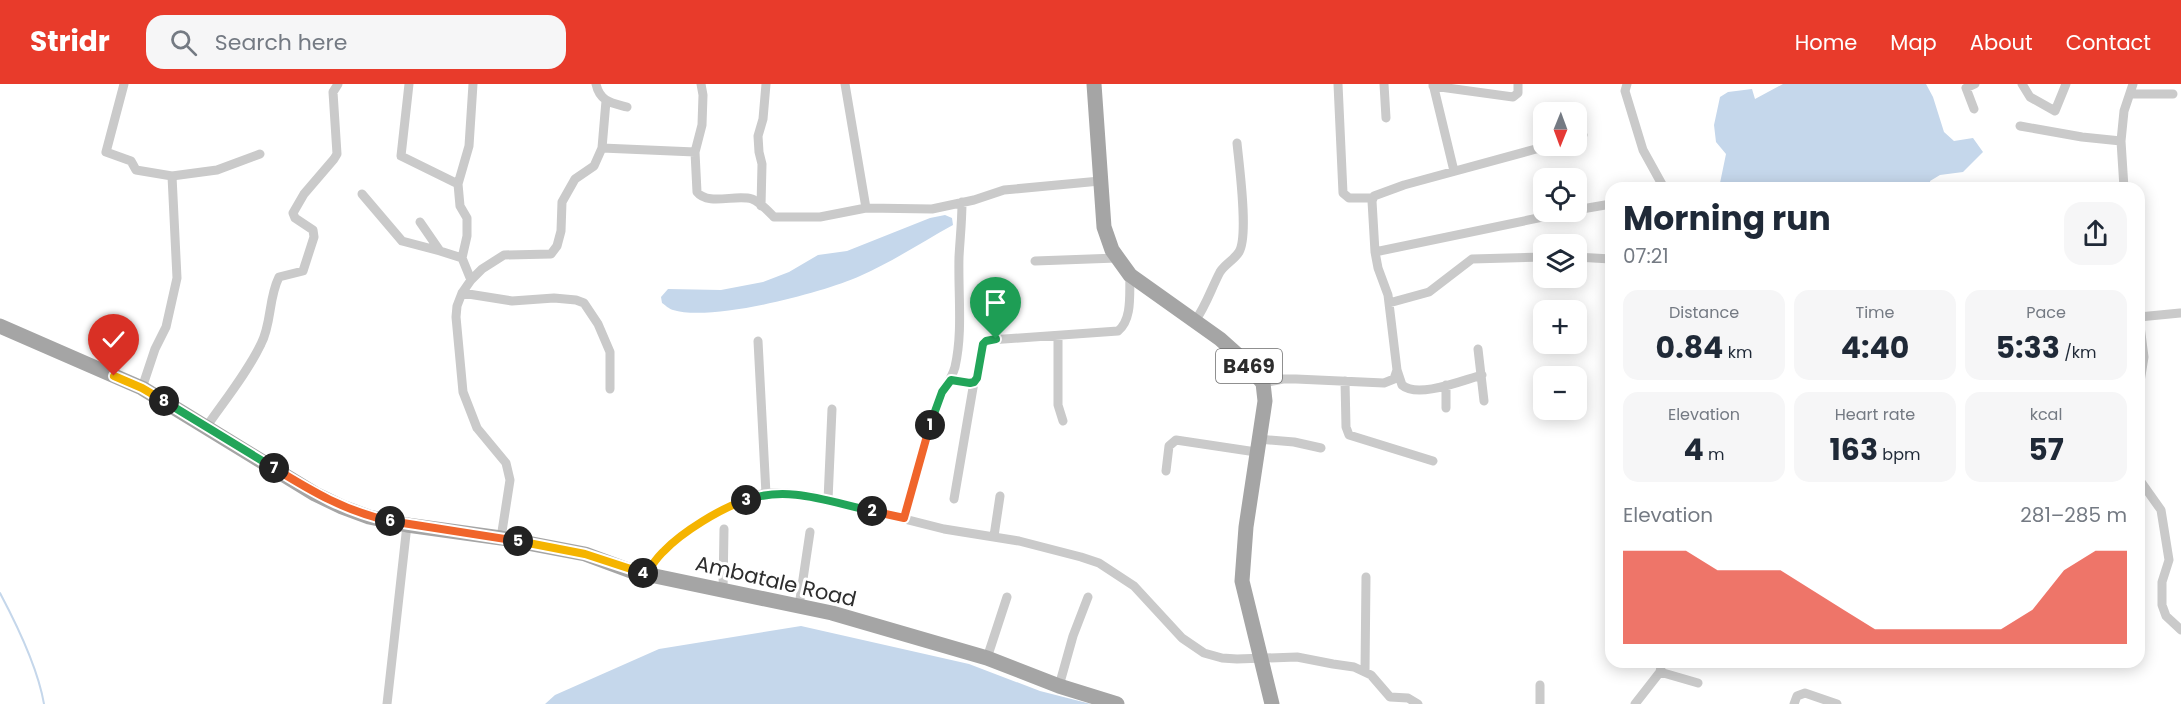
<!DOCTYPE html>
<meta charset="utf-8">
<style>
:root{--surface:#fff;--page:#f6f6f7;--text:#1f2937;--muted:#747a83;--accent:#e83b2b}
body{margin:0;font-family:Poppins,sans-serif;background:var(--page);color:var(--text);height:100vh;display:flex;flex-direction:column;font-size:22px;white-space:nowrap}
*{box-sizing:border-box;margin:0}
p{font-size:20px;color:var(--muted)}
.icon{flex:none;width:33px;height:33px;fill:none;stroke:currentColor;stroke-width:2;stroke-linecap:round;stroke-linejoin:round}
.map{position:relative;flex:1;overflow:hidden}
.details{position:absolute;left:1605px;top:98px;width:540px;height:486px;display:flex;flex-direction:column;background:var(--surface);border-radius:18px;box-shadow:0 3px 15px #0003}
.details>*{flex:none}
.needle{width:39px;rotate:181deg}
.tools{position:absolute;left:1533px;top:18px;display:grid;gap:12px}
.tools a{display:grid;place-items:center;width:54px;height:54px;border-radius:12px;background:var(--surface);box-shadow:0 3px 15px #0003;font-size:30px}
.pin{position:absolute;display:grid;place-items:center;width:51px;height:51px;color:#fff;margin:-62px -26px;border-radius:50% 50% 50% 0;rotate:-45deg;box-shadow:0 0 6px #0007}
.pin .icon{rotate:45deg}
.km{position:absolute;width:30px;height:30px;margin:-15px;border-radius:50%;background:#222;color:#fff;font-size:16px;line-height:30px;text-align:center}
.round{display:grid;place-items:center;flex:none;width:63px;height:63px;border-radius:18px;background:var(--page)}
.head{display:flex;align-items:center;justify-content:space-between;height:102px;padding:0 18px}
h1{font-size:33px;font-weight:700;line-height:45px}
.figures{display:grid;grid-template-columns:repeat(3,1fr);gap:9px;height:102px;padding:6px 18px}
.figures div{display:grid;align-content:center;border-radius:15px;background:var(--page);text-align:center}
.figures b{font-size:30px;font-weight:700}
.figures small{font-size:16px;font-weight:400}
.figures p{font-size:16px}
.chart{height:168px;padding:12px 18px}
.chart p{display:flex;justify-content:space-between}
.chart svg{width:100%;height:108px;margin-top:6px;fill:var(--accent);opacity:.7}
header{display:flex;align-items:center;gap:36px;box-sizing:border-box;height:84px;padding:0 30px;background:var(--accent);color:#fff}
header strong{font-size:28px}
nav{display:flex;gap:33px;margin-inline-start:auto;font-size:21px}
.search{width:420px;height:54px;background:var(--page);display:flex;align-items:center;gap:15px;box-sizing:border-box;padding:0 21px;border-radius:18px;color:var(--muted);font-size:22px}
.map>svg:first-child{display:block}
.water{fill:#c5d7eb}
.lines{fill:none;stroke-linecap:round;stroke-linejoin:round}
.stream{stroke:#c5d7eb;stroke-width:2}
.minor{stroke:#cacaca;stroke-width:9}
.primary{stroke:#a5a5a5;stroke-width:15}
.split-1-casing{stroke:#fff;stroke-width:12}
.split-2-casing{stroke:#fff;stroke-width:12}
.split-3-casing{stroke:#fff;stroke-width:12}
.split-4-casing{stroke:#fff;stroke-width:12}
.split-5-casing{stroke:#fff;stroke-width:12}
.split-6-casing{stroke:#fff;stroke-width:12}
.split-7-casing{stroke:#fff;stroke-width:12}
.split-8-casing{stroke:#fff;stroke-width:12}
.split-9-casing{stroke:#fff;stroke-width:12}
.split-1{stroke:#22a559;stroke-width:8}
.split-2{stroke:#f0652b;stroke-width:8}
.split-3{stroke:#22a559;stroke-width:8}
.split-4{stroke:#f5b400;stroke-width:8}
.split-5{stroke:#f5b400;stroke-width:8}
.split-6{stroke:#f0652b;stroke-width:8}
.split-7{stroke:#f0652b;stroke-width:8}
.split-8{stroke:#22a559;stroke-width:8}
.split-9{stroke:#f5b400;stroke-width:8}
.labels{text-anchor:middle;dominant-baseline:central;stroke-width:6;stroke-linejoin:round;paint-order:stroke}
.shield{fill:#fff;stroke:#6c6c6c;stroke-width:1.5}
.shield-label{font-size:20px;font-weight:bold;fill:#2d2d2d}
.street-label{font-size:21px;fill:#2d2d2d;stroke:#fff}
</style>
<header>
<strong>Stridr</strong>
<div class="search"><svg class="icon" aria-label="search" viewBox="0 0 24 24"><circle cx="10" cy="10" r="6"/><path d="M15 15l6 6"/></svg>Search here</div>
<nav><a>Home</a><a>Map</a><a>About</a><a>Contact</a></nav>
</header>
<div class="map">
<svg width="2181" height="620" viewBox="0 0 2181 620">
<rect width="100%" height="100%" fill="#fff"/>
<path class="water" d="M1783 0H1926L1933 13 1944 48 1954 57 1973 54 1983 68 1963 88 1940 91 1930 97 1931 103H1722L1720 99 1726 70 1716 58 1714 41 1720 13 1728 8 1752 5 1755 15Z
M945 131 952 134 953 141C922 158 892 178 860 192 822 209 712 238 673 226 669 225 665 221 662 219L661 213 668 205 721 206 763 198 789 188 818 171 847 167 930 134Z
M801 542 969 580 1040 607 1091 620H545L555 611 659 565Z"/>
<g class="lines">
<path class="stream" d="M0 509C17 541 38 584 44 620"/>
<path class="minor" d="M124 0 106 68 131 77 136 86 172 92 177 194 166 243 155 265 142 304
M409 0 401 72 458 100 469 62 473 0
M596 0C600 18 612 19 627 23
M701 0 703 11 702 41 695 68 697 108C708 122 736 110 752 115 760 118 768 127 774 133H820L866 124 932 125 974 116 1004 106 1100 97
M845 0 866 124
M1338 0 1343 109 1349 114H1372
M1384 0 1386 34
M1433 0 1454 87
M1627 0 1625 7 1643 66 1664 104
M2022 0 2030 13 2055 27 2066 0
M1433 2 1513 13 1518 9V0
M2130 10H2173
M1974 25 1966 4 1975 0
M2020 42 2082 53 2121 57
M1576 53 1583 51
M602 64 695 68
M172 92 217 86 260 70
M458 100 460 122 467 134V152L462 174
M2124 104 2121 57 2124 27 2133 0
M362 110 402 157 440 167
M761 122 762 80 759 68 758 52 763 35 766 0
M1576 126 1611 120
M420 138 440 167 462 174 471 196
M1375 168 1567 128
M1576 173 1611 175
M1035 177 1117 174
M462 209 512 217 554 214 576 216 584 219 598 240 610 268V305
M1389 219 1429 208 1472 175 1544 173
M2139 233 2180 229
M2139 234 2144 273 2139 304
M1195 237C1206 222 1211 205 1220 188 1225 180 1234 176 1239 168 1249 152 1239 80 1237 59
M1058 252V321L1063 337
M758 257 766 410
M1478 265 1484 317
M1397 286 1402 301C1418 315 1463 296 1482 291
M951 296 970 299 974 298 977 294 983 260 990 256 1118 247C1133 235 1129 208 1130 191
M1345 297 1346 343 1349 351 1433 377
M1263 299 1283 295H1296L1384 299 1394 295 1397 286 1388 211 1378 184 1375 168 1372 117 1374 112 1404 101 1547 62
M1446 324V301
M207 342C225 316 247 289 261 260 272 239 268 215 279 193L303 187 314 153 313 146 295 134 293 129 304 110 334 75 337 70 333 8 338 0
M1258 355 1294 358 1321 364
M1166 387 1169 362 1176 356 1256 368
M2139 395 2161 426 2169 476 2162 498V521L2166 532 2181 546
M954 415 974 298
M828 416 832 325
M904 434 937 320C942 307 951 297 955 283 963 248 958 210 959 173 960 155 962 137 962 118
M994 452 1000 412
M501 454 510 396 506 379 477 344 463 308 456 233 457 222 462 209 471 196 482 185 504 171 551 170 557 162 561 147 562 118 575 95 594 82 602 64 606 17
M646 489C651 482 657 474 663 468 682 447 734 416 762 410 779 407 796 410 813 412L944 445 1019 457 1081 473 1099 479 1134 502 1182 554 1204 569 1222 574 1237 575 1297 573 1333 580 1354 583 1371 591 1390 613 1408 614 1418 620
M723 506 724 445
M799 522 810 448
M987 574 1007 513
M1365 587 1366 493
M1660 588 1698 599
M1540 601V620
M1059 602 1073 552 1088 513
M387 620 407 441
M1635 620 1660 588 1662 578
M1794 620 1797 612 1805 609 1837 620"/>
<path class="primary" d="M1094 0 1104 143 1112 166 1130 191 1220 255 1239 272 1263 299 1265 317 1246 443 1242 497 1272 620
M0 242 142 304 315 410 342 423 369 433 407 441 501 454 585 470 631 487 832 529 987 574 1059 602 1117 620"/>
</g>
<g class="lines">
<g class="split-1-casing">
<path id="split-1" d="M930 341 942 308 951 296 970 299 974 298 977 294 983 260 986 257 996 255"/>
</g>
<g class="split-2-casing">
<path id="split-2" d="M872 427 904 434 930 341"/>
</g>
<g class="split-3-casing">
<path id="split-3" d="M746 416C789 401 829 418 872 427"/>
</g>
<g class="split-4-casing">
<path id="split-4" d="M643 489H646C652 482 657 473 664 467 682 448 721 424 746 416"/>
</g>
<g class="split-5-casing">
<path id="split-5" d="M518 457 585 470 643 489"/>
</g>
<g class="split-6-casing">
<path id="split-6" d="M390 437 518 457"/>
</g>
<g class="split-7-casing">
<path id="split-7" d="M274 384C313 408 345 427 390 437"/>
</g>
<g class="split-8-casing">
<path id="split-8" d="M164 317 274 384"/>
</g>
<g class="split-9-casing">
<path id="split-9" d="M114 292 142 304 164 317"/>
</g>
<use href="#split-1" class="split-1"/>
<use href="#split-2" class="split-2"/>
<use href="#split-3" class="split-3"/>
<use href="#split-4" class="split-4"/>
<use href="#split-5" class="split-5"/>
<use href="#split-6" class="split-6"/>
<use href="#split-7" class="split-7"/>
<use href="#split-8" class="split-8"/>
<use href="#split-9" class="split-9"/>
</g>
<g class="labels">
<rect class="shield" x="1216" y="265" width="66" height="34" rx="4.5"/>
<g class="shield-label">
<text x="1249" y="282">B469</text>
</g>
<g class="street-label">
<text transform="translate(776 497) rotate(13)">Ambatale Road</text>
</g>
</g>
</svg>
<div class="tools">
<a><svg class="needle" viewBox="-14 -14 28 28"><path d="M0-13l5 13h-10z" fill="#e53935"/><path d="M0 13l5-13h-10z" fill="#747a83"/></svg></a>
<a><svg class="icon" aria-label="locate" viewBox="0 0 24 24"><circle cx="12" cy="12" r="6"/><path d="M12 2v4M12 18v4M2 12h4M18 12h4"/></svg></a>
<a><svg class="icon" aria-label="layers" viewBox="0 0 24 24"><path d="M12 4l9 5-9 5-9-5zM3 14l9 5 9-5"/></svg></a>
<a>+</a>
<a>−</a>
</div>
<div class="pin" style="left:996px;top:255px;background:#1e9e55"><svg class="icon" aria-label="arrive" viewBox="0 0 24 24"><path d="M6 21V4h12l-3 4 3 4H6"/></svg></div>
<div class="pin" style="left:114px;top:292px;background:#d93025"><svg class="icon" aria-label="check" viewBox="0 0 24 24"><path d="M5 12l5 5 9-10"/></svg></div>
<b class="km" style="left:930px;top:341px">1</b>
<b class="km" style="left:872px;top:427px">2</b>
<b class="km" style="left:746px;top:416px">3</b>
<b class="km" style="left:643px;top:489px">4</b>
<b class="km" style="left:518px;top:457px">5</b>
<b class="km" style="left:390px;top:437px">6</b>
<b class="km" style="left:274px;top:384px">7</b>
<b class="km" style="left:164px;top:317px">8</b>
<section class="details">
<div class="head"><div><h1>Morning run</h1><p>07:21</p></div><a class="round"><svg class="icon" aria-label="share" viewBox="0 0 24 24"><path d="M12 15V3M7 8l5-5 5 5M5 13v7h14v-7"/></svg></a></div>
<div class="figures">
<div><p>Distance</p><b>0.84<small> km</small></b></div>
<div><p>Time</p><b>4:40</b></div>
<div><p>Pace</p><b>5:33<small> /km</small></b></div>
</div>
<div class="figures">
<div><p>Elevation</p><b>4<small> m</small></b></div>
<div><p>Heart rate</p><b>163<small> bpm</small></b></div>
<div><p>kcal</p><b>57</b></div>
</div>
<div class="chart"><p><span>Elevation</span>281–285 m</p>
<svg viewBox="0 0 160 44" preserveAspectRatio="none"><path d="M0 44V6L10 6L20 6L30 14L40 14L50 14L60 22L70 30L80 38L90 38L100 38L110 38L120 38L130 30L140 14L150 6L160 6V44z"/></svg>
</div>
</section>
</div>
